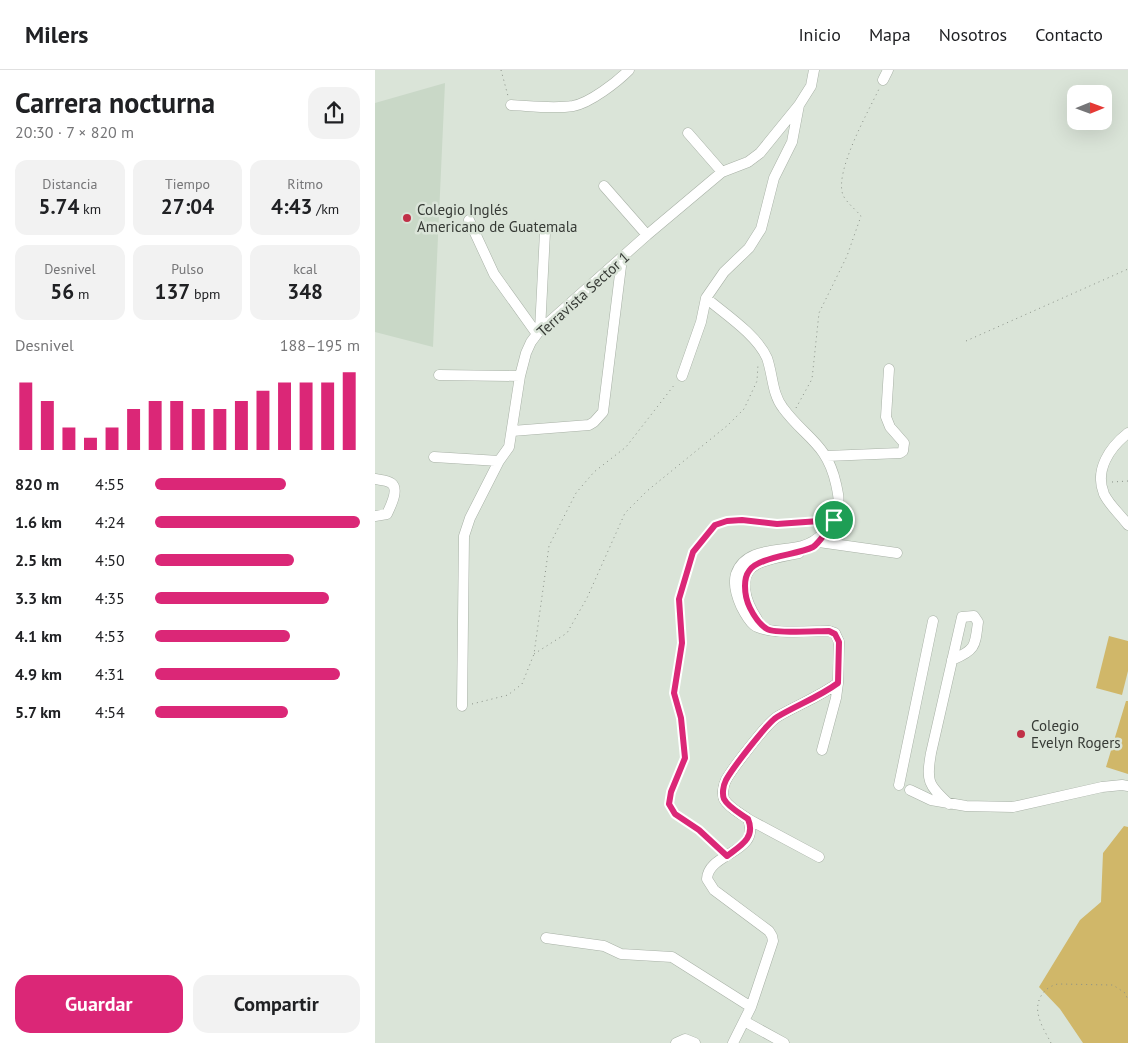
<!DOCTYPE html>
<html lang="es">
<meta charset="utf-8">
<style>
:root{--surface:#fff;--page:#f2f2f2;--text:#202124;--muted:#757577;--line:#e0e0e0;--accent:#db2777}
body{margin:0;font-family:"PT Sans",sans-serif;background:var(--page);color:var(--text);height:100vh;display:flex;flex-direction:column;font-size:19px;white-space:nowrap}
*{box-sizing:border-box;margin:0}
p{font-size:16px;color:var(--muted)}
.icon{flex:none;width:28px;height:28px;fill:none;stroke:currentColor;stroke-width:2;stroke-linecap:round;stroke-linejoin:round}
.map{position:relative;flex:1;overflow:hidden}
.sheet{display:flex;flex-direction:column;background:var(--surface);width:375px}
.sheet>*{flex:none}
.needle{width:32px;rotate:89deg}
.controls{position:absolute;left:692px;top:15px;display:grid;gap:10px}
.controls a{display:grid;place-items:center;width:45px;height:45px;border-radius:10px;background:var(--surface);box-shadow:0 5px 20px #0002;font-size:25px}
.pin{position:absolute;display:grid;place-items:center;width:42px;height:42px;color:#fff;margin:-21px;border:2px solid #fff;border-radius:50%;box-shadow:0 1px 5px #0007}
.round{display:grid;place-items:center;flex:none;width:52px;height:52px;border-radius:15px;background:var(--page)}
.summary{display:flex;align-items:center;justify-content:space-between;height:85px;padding:0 15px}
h1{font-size:28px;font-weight:600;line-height:38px}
.figures{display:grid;grid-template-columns:repeat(3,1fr);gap:8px;height:85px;padding:5px 15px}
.figures div{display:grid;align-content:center;border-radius:12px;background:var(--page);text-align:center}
.figures b{font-size:21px;font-weight:600}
.figures small{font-size:14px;font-weight:400}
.figures p{font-size:14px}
.chart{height:140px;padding:10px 15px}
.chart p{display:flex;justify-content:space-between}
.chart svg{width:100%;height:90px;margin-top:5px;stroke:var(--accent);stroke-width:6}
.button{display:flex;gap:10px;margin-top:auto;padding:10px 15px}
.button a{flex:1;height:58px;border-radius:15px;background:var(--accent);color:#fff;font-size:20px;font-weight:600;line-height:58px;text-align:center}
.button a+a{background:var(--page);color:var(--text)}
ul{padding:0 15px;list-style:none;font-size:16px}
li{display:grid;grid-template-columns:80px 60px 1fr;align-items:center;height:38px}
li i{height:12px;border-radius:6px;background:var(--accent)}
header{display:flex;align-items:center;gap:30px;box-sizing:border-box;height:70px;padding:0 25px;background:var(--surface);border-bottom:1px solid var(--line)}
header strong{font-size:24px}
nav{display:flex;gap:28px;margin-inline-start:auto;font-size:18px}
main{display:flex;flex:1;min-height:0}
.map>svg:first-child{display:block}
.built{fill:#c9d8c7}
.green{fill:#d0b769}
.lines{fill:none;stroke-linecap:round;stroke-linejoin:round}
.minor-casing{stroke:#a8b1a6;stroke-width:11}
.path{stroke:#899087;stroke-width:1;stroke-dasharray:1 4;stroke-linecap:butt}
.minor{stroke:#fff;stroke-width:10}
.route-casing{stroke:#fff;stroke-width:10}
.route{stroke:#db2777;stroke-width:6}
.poi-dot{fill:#c03047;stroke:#dae4d8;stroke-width:2}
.labels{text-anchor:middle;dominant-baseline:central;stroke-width:5;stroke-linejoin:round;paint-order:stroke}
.poi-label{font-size:15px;fill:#373b36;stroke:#dae4d8;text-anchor:start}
.street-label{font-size:15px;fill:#373b36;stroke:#dae4d8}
</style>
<header>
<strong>Milers</strong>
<nav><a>Inicio</a><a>Mapa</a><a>Nosotros</a><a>Contacto</a></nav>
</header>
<main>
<section class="sheet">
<div class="summary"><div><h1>Carrera nocturna</h1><p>20:30 · 7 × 820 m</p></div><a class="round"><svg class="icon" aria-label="share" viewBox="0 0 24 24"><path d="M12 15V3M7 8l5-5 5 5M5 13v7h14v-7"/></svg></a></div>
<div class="figures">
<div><p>Distancia</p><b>5.74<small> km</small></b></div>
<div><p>Tiempo</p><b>27:04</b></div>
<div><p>Ritmo</p><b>4:43<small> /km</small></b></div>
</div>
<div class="figures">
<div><p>Desnivel</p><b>56<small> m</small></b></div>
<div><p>Pulso</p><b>137<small> bpm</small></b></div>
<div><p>kcal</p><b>348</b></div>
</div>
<div class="chart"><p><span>Desnivel</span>188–195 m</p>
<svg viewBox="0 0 160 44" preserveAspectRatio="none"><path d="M5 44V11M15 44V20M25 44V33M35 44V38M45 44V33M55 44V24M65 44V20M75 44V20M85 44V24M95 44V24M105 44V20M115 44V15M125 44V11M135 44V11M145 44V11M155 44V6"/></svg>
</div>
<ul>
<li><b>820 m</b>4:55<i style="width:64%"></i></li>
<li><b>1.6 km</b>4:24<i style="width:100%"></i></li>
<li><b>2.5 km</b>4:50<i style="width:68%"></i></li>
<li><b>3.3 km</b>4:35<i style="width:85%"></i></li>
<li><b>4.1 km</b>4:53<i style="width:66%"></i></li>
<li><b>4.9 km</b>4:31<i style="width:90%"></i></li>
<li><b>5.7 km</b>4:54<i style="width:65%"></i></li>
</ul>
<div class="button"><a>Guardar</a><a>Compartir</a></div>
</section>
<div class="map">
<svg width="753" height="973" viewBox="0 0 753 973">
<rect width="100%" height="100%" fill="#dae4d8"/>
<path class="built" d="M70 13 58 277 0 262V33Z"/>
<path class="green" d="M734 566 753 571V601L747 625 721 618Z
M751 631H753V704L731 697Z
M749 756 753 757V973H708L685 939 664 917 705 850 726 832 728 783Z"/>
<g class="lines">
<g class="minor-casing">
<path id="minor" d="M508 10 513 0
M136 35C156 36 178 39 198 36 215 33 242 12 254 0
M313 63 347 102
M229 116 272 165
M94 150 119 204 162 264
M331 228C350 244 382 265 392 288 398 305 397 324 408 338 430 368 452 373 461 414 463 423 465 431 462 440 458 456 443 472 427 476 405 482 370 477 361 504 358 514 362 527 366 536 369 542 374 551 379 555 392 565 436 561 454 561L460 563 464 572 463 613C444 627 422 635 402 647 392 653 357 699 351 710 348 716 347 724 349 729 353 737 366 744 373 749 387 783 333 782 332 809L339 820 394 861 397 866 398 871 376 937 358 973
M165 260 170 162
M64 305 145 306
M307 306 326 252 331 228 349 202 374 178 386 159 399 108 417 72 424 35
M137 361 214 355 219 352 228 342 247 188
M753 363C735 377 719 400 729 424 734 435 746 445 753 455
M452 386 525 383 528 381 529 373 515 357 511 347 514 299
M59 387 124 391
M0 409C5 410 12 410 16 413 25 419 15 437 12 444L0 446
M444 472 522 483
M382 549C372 534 360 505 382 494 395 488 410 486 424 483
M87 636 89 466 95 448 124 391 134 377 145 306 151 283 156 272 165 260 272 165 347 102 373 92 385 83 424 35 436 16 439 0
M447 680 461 628 463 613
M524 715 558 551
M535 720 556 730 591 736 638 737 727 717 747 715 753 716
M574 734C553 715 551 711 556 683L587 547 599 546 603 552C600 576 601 580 577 590
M373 749 444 787
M171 868 229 876 246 884 297 887 376 937
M369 951 409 973
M301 973 310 969 320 973"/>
</g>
<path class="path" d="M126 0 133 26
M591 271 753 199
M421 338 437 309 444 243 472 186 486 146C481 140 471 132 468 125 459 102 493 42 504 19
M737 412 753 411
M159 584 192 563 212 528 250 443 272 421 353 355 369 339 382 311 383 294
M97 634 133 625 147 614 159 584 174 476 201 423 219 402 251 377 300 314
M344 779 324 760 300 744 294 734 296 722 311 688 310 676 306 648 299 623 307 573 304 529 318 482 340 455 352 451 402 454 446 451
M676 973C672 965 666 956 664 947 659 932 668 917 683 914L738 915 750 923 753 930"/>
<use href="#minor" class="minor"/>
</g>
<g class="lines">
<g class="route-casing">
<path id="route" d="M367 450 402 454 459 450C455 457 444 473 438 477 422 485 382 487 374 501 371 505 370 512 370 516 370 523 372 532 375 538 379 546 385 555 392 559 400 564 442 561 454 561L460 564 464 572 463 613C444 627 422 635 402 647 392 653 357 699 351 710 348 716 347 724 349 729 353 737 366 744 373 749 381 768 365 776 352 786L324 760 300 744 294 734 296 722 310 688 306 648 299 623 307 573 304 529 318 482 340 455 352 451Z"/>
</g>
<use href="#route" class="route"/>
</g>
<g class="poi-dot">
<circle cx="32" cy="148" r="5"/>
<circle cx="646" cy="664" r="5"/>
</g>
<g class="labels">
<g class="poi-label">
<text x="42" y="139">Colegio Inglés<tspan x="42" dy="17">Americano de Guatemala</tspan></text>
<text x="656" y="655">Colegio<tspan x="656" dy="17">Evelyn Rogers</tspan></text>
</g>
<g class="street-label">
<text transform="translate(208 224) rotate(-42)">Terravista Sector 1</text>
</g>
</g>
</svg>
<div class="controls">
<a><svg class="needle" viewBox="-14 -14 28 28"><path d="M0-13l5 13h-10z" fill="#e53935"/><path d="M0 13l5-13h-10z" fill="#757577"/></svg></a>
</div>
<div class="pin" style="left:459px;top:450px;background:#1e9e55"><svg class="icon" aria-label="arrive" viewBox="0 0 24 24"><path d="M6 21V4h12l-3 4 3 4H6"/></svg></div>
</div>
</main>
